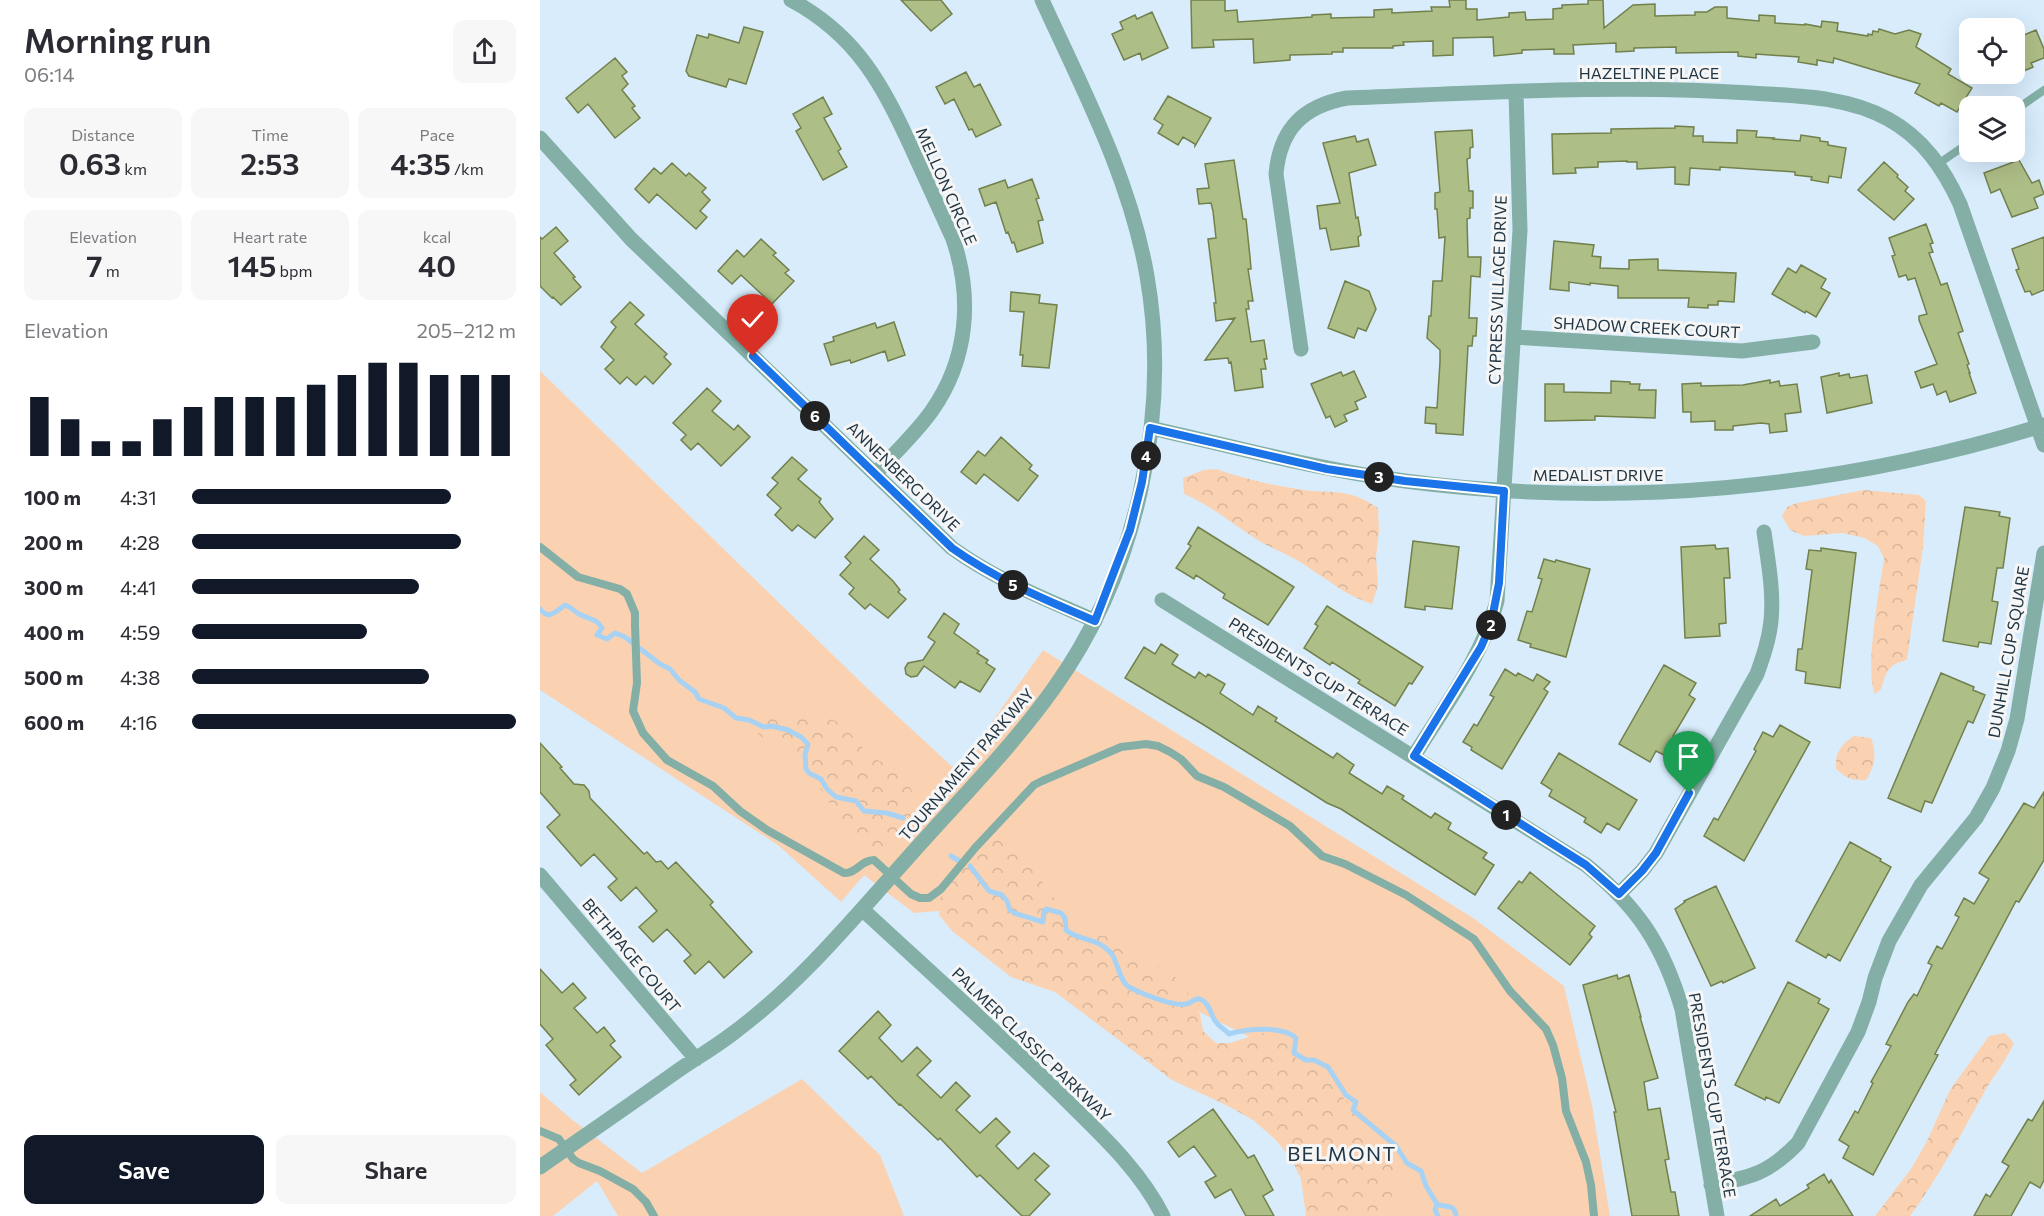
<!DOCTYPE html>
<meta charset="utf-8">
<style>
:root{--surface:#fff;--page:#f7f7f7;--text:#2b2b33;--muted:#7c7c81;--accent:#111827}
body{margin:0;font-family:Commissioner,sans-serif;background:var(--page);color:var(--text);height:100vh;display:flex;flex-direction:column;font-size:22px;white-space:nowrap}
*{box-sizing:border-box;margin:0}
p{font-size:20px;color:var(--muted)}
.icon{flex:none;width:33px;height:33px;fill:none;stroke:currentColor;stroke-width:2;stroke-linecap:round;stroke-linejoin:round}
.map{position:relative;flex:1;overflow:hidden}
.drawer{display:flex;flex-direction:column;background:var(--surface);width:540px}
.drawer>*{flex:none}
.fabs{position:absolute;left:1419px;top:18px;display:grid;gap:12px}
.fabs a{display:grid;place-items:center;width:66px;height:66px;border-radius:12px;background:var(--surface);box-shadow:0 6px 24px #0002;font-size:30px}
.pin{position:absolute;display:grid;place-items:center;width:51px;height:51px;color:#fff;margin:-62px -26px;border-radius:50% 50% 50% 0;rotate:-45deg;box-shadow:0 0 6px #0007}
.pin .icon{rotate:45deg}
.km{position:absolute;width:30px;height:30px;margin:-15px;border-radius:50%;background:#222;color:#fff;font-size:16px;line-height:30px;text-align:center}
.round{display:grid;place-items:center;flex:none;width:63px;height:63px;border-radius:12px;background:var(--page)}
.summary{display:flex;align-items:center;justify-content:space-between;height:102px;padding:0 24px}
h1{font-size:33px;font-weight:600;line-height:45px}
.figures{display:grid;grid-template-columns:repeat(3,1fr);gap:9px;height:102px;padding:6px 24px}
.figures div{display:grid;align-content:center;border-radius:12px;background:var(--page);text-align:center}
.figures b{font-size:30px;font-weight:600}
.figures small{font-size:16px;font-weight:400}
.figures p{font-size:16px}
.chart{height:168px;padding:12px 24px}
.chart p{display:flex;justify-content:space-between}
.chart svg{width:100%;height:108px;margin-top:6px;stroke:var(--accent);stroke-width:6}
.primary-button{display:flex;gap:12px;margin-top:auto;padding:12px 24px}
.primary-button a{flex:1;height:69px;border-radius:12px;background:var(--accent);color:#fff;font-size:24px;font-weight:600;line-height:69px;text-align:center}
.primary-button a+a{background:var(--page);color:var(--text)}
ul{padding:0 24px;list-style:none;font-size:20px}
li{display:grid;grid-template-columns:96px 72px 1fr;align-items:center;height:45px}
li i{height:15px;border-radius:8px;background:var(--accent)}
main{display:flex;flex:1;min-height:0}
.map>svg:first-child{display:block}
.green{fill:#fad2b2}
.forest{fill:url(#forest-crowns)}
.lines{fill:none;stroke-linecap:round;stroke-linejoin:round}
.stream{stroke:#a7d2f3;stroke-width:5}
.building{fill:#aebe87;stroke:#72804c;stroke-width:1.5}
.service{stroke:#83afa6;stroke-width:8}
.minor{stroke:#83afa6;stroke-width:15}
.route-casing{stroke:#fff;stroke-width:12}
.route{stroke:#1a73e8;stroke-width:8}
.labels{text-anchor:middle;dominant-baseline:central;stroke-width:6;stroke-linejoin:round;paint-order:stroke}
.street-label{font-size:16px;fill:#223746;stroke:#f6f6f6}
.quarter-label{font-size:20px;letter-spacing:1.5px;fill:#223746;stroke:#f6f6f6}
</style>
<main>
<section class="drawer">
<div class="summary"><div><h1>Morning run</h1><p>06:14</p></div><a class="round"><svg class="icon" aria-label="share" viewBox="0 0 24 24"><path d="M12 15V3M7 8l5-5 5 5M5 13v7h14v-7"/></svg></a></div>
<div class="figures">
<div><p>Distance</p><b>0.63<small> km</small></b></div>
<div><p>Time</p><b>2:53</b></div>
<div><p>Pace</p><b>4:35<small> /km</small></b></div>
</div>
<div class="figures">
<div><p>Elevation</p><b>7<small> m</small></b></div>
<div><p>Heart rate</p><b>145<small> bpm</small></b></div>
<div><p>kcal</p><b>40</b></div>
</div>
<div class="chart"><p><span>Elevation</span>205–212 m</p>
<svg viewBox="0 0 160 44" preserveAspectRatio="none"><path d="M5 44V20M15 44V29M25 44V38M35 44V38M45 44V29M55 44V24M65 44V20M75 44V20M85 44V20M95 44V15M105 44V11M115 44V6M125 44V6M135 44V11M145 44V11M155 44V11"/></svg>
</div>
<ul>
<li><b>100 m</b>4:31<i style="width:80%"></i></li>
<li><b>200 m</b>4:28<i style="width:83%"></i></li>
<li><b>300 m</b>4:41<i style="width:70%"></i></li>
<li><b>400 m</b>4:59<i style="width:54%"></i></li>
<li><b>500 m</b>4:38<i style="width:73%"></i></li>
<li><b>600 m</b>4:16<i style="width:100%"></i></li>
</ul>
<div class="primary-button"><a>Save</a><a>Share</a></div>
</section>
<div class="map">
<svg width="1504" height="1216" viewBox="0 0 1504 1216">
<defs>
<pattern id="forest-crowns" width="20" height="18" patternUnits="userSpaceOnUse" patternTransform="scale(1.5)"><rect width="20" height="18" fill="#fad2b2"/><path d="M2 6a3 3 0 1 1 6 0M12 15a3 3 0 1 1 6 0" fill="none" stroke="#d6b59a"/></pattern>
</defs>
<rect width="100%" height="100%" fill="#d8ecfc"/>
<path class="green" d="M0 371 328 689 417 771 503 650 933 918 1024 986 1052 1105 1070 1216H819L712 1038 445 907 374 913 324 875 301 902 238 845 0 690Z
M262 1079 340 1155 364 1216H78L57 1181 13 1216H0V1092L30 1118 102 1173Z"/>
<path class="forest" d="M676 469C702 478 730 485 758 489 791 495 806 486 838 508L839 531 836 557 838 585 832 604C807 596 794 584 772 570 756 558 737 551 719 541 694 525 672 506 644 494L643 478 664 470Z
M1324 490 1379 495 1386 501 1383 547 1367 660C1347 665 1347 671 1341 689L1335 694C1324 671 1340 586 1344 558L1338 546 1324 538 1303 533 1264 536 1250 530 1242 516 1247 507 1257 503Z
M251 712 278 714 303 724 326 752 339 761 356 767 368 782 377 803 373 820 358 838 336 852 317 847 257 751 224 739 212 728 218 718H236Z
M1314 736 1331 738C1337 754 1335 766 1326 780 1312 781 1306 778 1296 769 1295 753 1300 745 1314 736Z
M467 834 475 838 503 883 517 902 524 918 533 927 548 933 574 938 592 946 623 971 637 978 647 989 651 1004 660 1014 663 1031 676 1043H690L721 1033 733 1036 746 1044 755 1057 770 1068 789 1077 802 1097 814 1108 833 1141 847 1155 855 1169 856 1183 847 1212 849 1216H766L761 1179 752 1160 735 1139 713 1120 688 1106 632 1080 515 992 471 977 412 931 399 915C400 910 399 902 401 897 404 889 451 837 457 835 460 834 464 834 467 834Z
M1465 1033 1474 1043C1466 1061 1454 1075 1445 1091 1421 1134 1399 1177 1370 1216H1335L1371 1169 1387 1141 1410 1090 1449 1036Z"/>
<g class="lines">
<path class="stream" d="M0 609C9 621 16 611 25 605 31 607 34 611 39 614 48 619 56 618 62 628L57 635 67 639 75 633 85 637 120 664 130 669 139 680 155 692 159 699 184 708 196 718 209 720 224 727 232 726 248 730 261 737 268 744 265 755 266 769 269 773 281 779 287 789 296 797 316 801 324 811 347 813 363 818
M411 856 421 862
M430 866 449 891 462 895 467 901 470 910 474 913 503 922 504 911 506 909 521 913 525 918 526 930C539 941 558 938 570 952 578 960 579 981 589 987 600 993 634 1007 646 1004 652 1003 656 996 662 1000 670 1004 671 1016 676 1022 679 1026 685 1030 689 1034 706 1029 742 1025 756 1038L754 1053 766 1060H774L788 1067 806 1095 816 1102 813 1110 856 1146 867 1163 881 1171 886 1186 897 1204C905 1208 915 1203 916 1216
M897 1204 895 1210 898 1216"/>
</g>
<path class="building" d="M361 0H401L412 14 391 31Z
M651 0H685V11L697 10 698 22 772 17V15L791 14V18L834 17V10L852 9V13L892 11 891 7H910L909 0H926V9H937V20L969 17V13L985 12 986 20 1013 19V9L1022 8V5L1048 4V0H1063L1064 28 1093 5 1115 4V16L1155 15V12H1167L1175 7H1187V18L1219 21V15L1235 16V23L1265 25V24L1281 27 1282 21 1298 23 1297 31 1328 36V34L1332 35 1333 31 1338 32 1339 29 1355 34 1369 30 1381 34 1376 47 1411 69 1408 74 1432 88 1417 112 1401 103 1399 106 1375 93 1380 84 1294 58 1293 63 1277 60V65L1258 62 1259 57 1216 54V58L1198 56V52L1136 53V47L1094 48V51L1076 52V43L1033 45 1034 54H1014V49L982 50V53L954 56 953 37 913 38V55L893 56V41L863 42 864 45 853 46V48H803V52H792V54L750 55V60L714 63 713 39 673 40 674 47 652 48Z
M612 12 628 48 602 60 600 53 584 60 572 34 583 29 580 22 595 15 597 19Z
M204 27 223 32 206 84 189 79 186 87 149 76 146 71 157 35 168 38 169 34 199 43Z
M1496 30 1504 49V58L1491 63 1493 67 1474 75V39Z
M75 58 87 72 82 76 88 84 82 90 95 106 92 108 100 118 75 138 48 104 38 113 26 98Z
M426 72 434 87 440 84 461 125 436 137 432 129 429 130 414 99 405 104 396 87Z
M628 96 671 118 655 146V144L643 137 638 145 618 133 623 125 614 119Z
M283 97 292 114 284 118 301 149 298 151 307 167 283 180 256 131 261 128 253 114Z
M1135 126 1154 127 1153 136H1163V142L1197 143V130L1217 131 1216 137 1234 138 1233 139 1260 141 1261 135 1280 138V141L1288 142V145L1306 148 1301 178 1289 176 1288 183 1271 180 1272 177 1255 175V172L1180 167V170L1150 168 1149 185 1135 184V167L1097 169V162H1087V161L1058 162V167L1035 168 1036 173 1013 174 1012 134 1071 133V129L1135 128Z
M932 130 933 147 930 148V158L927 159 929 191H933V208H930V218L927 219 928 257H941L940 277 931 276 929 318H937L936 336H933L932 346H928L923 435 896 433V424L885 423 886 407 897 408 900 362V350L887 338 889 316H891L893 281H902L905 237 899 238 897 209H895V193L900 192 895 132Z
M815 136 817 142 828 139 836 165 809 173 816 218 818 217 821 235 818 237 819 246 791 250 786 228 780 229 777 206 800 203 783 143Z
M694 160 703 219H706L710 257 711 269H708L713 301H708L709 309H706L711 342 724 340 727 359H724L726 369H721L723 387 695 391 691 362 689 363 688 358 665 360 695 318 676 321 674 303H676L668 239 676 238 673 211 671 203 659 204 657 189 669 188 665 164Z
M1479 160 1492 183 1499 180 1504 194 1494 198 1498 208 1472 217 1460 189 1451 193 1444 173Z
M1344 162 1358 175 1357 177 1368 187 1365 191 1374 199 1354 220 1318 190Z
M132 163 146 176 149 173 166 188 162 192 170 200 160 211 167 217 156 229 117 194 109 203 95 189 114 168 121 174Z
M492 179 499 198 496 199 503 220 498 221 503 243 477 252 474 242 472 243 468 232 466 233 456 202 445 206 439 189 465 180 468 188Z
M1386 224 1393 243 1390 244 1393 252 1389 253 1401 285 1407 283 1423 331 1418 333 1429 364 1427 365 1430 373H1429L1436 393 1410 402 1406 391 1397 395 1393 384 1381 388 1375 372 1397 364 1379 320V316L1387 314 1375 278 1368 280 1366 275 1359 277 1352 256 1355 255 1349 238Z
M16 227 28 241 14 253 35 277 33 278 41 287 21 305 13 297 12 298 0 286V237L2 239Z
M1504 237V290L1492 295 1490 291 1485 292 1476 270 1479 269 1472 249Z
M221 239 236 253 233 255 249 270 245 273 254 281 232 304 201 275 192 284 178 271 197 250 204 257Z
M1014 241 1054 245 1052 256 1061 257 1060 268 1089 269V260L1118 259V270L1196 273 1194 302 1178 301V305H1168V308L1148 307 1149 298H1078V286L1050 283V285L1029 282V291L1010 289Z
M1261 265 1286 279 1281 288 1290 293 1276 317 1266 311 1265 313 1232 294 1248 268 1256 273Z
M805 281 829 291 836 309 826 331 818 328 814 338 788 328Z
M471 292 500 295 499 303 517 305 509 368 482 366 483 355H480L484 312 470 311Z
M90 302 104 315 95 324 127 354 124 357 131 364 113 384 105 376 96 385 87 377 80 384 65 369 74 360 61 347 76 327 71 322Z
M354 322 365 355 348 361 345 351 311 363 310 360 291 365 284 344 294 341 293 337 335 323 337 328Z
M814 371 826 397 815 402 818 409 804 415 807 421 795 427 790 416 786 418 771 384 801 372 803 376Z
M1299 373V376L1309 374 1310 378 1327 375 1332 403 1287 413 1281 377Z
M1230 380V383L1239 381 1240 386 1257 384 1261 412 1245 414 1247 431 1230 433 1229 424 1221 423 1193 426V430H1175V421L1151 422V412H1143L1142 384 1161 383V386L1203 385Z
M1071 381 1090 382V384H1100L1099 390H1116L1115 418 1055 416V420L1005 421V384H1024V392L1071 393Z
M167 388 181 401 172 411 194 430 198 425 210 437 181 466 158 443 151 450 141 440 146 435 133 423Z
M461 437 492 465 489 469 498 476 478 501 444 474 436 484 421 472 438 451 445 456Z
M252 457 267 470 258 479 281 499 279 502 293 519 275 538 258 525 252 531 235 515 241 508 227 495 238 483 232 478Z
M1425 507 1460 512 1459 516 1470 518 1463 568H1457L1452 601 1458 602 1451 644 1439 642 1438 647 1403 641Z
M658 527 754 587 728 625 683 598 685 594 656 575 654 579 636 568 651 546 648 544Z
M324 536 339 550 330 559 353 581 360 590 358 592 366 599 348 618 330 604 325 609 309 594 314 588 300 575 311 563 305 557Z
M873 541 919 547 912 609 885 606V610L865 607Z
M1175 545 1176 549 1188 548 1190 578H1184L1186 623 1179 624 1180 636 1145 638 1141 547Z
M1281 548 1316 553 1300 688 1265 683 1266 672 1256 670 1258 649H1262L1272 570 1266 569 1269 550 1281 551Z
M1004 559 1015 562 1016 560 1050 569 1026 657 990 647 991 644 978 640 987 611 992 612 1002 579 998 578Z
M787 606 883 667 872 684 869 683 855 706 818 683 820 680 792 662 790 665 764 648 778 626 775 624Z
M404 613 419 624 414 633 439 651 437 653 448 660 446 663 455 669 440 692 420 681 415 688 384 666 377 676 371 677 366 674 365 668 368 663 383 660 395 642 388 637Z
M621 644 638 655 632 664 655 678 659 672 666 677 668 674 685 684 680 693 713 715 718 706 737 718 735 721 793 758 797 753 814 765 809 773 842 794 847 786 864 796 862 799 891 818 895 813 911 823 908 829 947 853 943 858 954 865 935 895 801 809 787 803 664 725 585 678 604 647 615 654Z
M1124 665 1156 683 1149 695 1155 699 1133 736 1136 738 1126 756 1116 751 1110 762 1079 744Z
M965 669 976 676 978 673 993 681 997 674 1010 682 1004 689 1008 692 962 769 931 750 932 747 923 742 934 724 937 726 954 697 950 695Z
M1401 673 1434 687 1433 690 1445 695 1433 723 1428 721 1392 803 1385 801 1381 812 1348 798Z
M1240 725 1270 742 1204 861 1164 836 1174 818 1178 820 1216 751 1214 749 1223 732 1233 737Z
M0 743 22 767 20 768 34 784 44 785 49 791 50 798 104 854 107 852 116 862 121 861 128 869 136 862 173 902 170 905 212 952 184 978 169 961 155 974 144 961 151 955 127 929 113 942 99 927 117 911 96 887 81 901 68 887 77 879 54 854 41 866 7 827 20 815 0 792Z
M1019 753 1097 800 1079 830 1067 823 1061 833 1044 822 1046 818 1009 796 1012 790 1001 783Z
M1504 792V860L1479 902 1476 901 1395 1054 1398 1055 1333 1175 1303 1158 1309 1146 1299 1140 1315 1111 1318 1113 1333 1083 1331 1082 1351 1046 1346 1044 1368 1002 1374 994 1377 996 1392 965 1388 963 1397 946 1402 949 1419 917 1415 915 1424 898 1434 904 1449 879 1439 873 1462 838 1484 803 1494 808Z
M1310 842 1341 859 1340 861 1351 867 1300 961 1288 954 1286 958 1256 941Z
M990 872 1055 926 1049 934 1052 937 1030 965 958 908 979 881 982 883Z
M1176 886 1215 968 1183 983 1182 981 1171 986 1135 909 1145 902 1144 901Z
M0 969 22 993 33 983 46 998 34 1008 57 1033 64 1027 75 1041 70 1045 81 1057 39 1095 30 1085 36 1080 6 1045 13 1039 0 1024Z
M1077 975 1078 979 1089 975 1101 1017H1100L1118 1078 1104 1082 1108 1110 1120 1108 1129 1159 1125 1160 1131 1192H1135L1139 1216H1092L1074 1112H1076L1043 985Z
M1248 982 1280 999 1278 1003 1289 1009 1239 1103 1226 1097 1225 1100 1195 1085Z
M338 1011 351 1025 339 1038 362 1062 377 1047 391 1061 377 1075 401 1098 416 1082 430 1096 416 1110 440 1133 456 1118 470 1132 456 1146 478 1169 494 1153 509 1166 495 1180 510 1194 489 1216H482L440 1175 437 1177 400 1138 398 1140 360 1104 359 1105 331 1076 328 1079 299 1051Z
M1504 1101V1180L1500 1188 1490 1182 1471 1216H1434L1446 1194 1450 1197 1469 1166 1462 1162 1488 1119 1492 1121Z
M673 1109 708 1158 714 1155 733 1190 723 1196 734 1216H706L691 1189 675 1198 665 1182 676 1176 654 1146 639 1157 628 1142Z
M1284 1174 1289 1183 1291 1180 1313 1216H1210L1236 1199 1240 1206 1269 1188 1267 1185Z"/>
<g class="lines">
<path class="service" d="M1474 111 1504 90
M1398 164 1430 142
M0 547 38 577 80 589 87 594 95 613V625L97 683 93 711 103 733 127 760 173 786 200 811 227 830 304 873C316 874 321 860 334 860L371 894 380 898H389L401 889 435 848 494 785 502 781 581 747 606 744 618 746 630 752 641 759 657 776 684 787 750 826 782 856 805 864 866 895 934 939 970 991 1006 1029 1013 1045 1022 1078 1026 1111 1046 1162 1051 1185 1054 1216
M0 1131 19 1139 33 1159 39 1163 60 1171 93 1189 106 1202 114 1216"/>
<path class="minor" d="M251 0C318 36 343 86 373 151 386 180 400 210 413 239 433 298 428 360 391 412 375 434 354 454 335 474
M0 138 91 239 412 548C458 581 504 598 555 621
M974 337 1202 351 1273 342
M761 349 736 174C740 129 763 106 807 98 942 93 1077 84 1211 93 1257 96 1307 96 1348 119 1383 138 1404 169 1420 204L1504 445
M611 428C695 447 779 470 865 481 1079 509 1298 489 1504 425
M622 600 1046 865C1098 907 1123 945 1142 1009L1177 1216
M874 756C904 707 942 658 957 601L980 230 976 92
M0 875 156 1059
M1079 894 1102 871 1116 853 1217 674C1223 657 1229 640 1231 621 1234 592 1228 561 1224 532
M323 910C389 971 456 1031 520 1094 558 1132 599 1168 623 1216
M0 1167C46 1135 91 1104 136 1072 156 1058 177 1046 196 1031 263 981 317 914 373 852 421 798 472 747 514 688 597 572 631 415 607 276 590 178 543 90 502 0
M1171 1185C1211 1177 1228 1174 1258 1143L1318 1032 1329 1002 1335 978 1349 941 1381 885 1436 818 1453 788 1468 751 1477 719 1504 553"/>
</g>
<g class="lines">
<g class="route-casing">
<path id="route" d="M213 356 412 548C457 580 504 599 555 621L590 530 602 482 610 428 787 469 865 481 964 491 959 583 951 624 941 647 874 756 1046 865 1079 894 1102 871 1116 853 1149 793"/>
</g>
<use href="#route" class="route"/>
</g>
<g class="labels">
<g class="street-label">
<text x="1109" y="72">HAZELTINE PLACE</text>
<text transform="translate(407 186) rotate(66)">MELLON CIRCLE</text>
<text transform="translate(957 290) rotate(-88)">CYPRESS VILLAGE DRIVE</text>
<text transform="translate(1107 327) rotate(3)">SHADOW CREEK COURT</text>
<text x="1058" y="474">MEDALIST DRIVE</text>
<text transform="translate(364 476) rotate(44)">ANNENBERG DRIVE</text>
<text transform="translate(1468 652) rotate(-80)">DUNHILL CUP SQUARE</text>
<text transform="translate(779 676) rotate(32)">PRESIDENTS CUP TERRACE</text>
<text transform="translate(426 764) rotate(-49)">TOURNAMENT PARKWAY</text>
<text transform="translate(92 955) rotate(50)">BETHPAGE COURT</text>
<text transform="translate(492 1044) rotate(44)">PALMER CLASSIC PARKWAY</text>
<text transform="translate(1173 1095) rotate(80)">PRESIDENTS CUP TERRACE</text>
</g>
<g class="quarter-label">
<text x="802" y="1153">BELMONT</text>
</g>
</g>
</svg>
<div class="fabs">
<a><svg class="icon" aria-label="locate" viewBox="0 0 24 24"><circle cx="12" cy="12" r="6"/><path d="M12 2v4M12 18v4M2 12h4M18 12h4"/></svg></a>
<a><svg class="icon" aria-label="layers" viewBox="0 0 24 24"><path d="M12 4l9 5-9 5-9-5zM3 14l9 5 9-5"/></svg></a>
</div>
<div class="pin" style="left:1149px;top:793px;background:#1e9e55"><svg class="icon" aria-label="arrive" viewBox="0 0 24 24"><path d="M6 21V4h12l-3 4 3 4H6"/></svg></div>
<div class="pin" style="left:213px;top:356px;background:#d93025"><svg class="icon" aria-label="check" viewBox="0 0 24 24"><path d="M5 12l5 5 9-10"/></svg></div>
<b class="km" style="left:966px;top:815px">1</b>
<b class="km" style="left:951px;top:625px">2</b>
<b class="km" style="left:839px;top:477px">3</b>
<b class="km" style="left:606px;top:456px">4</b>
<b class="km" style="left:473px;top:585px">5</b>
<b class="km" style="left:275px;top:416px">6</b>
</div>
</main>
